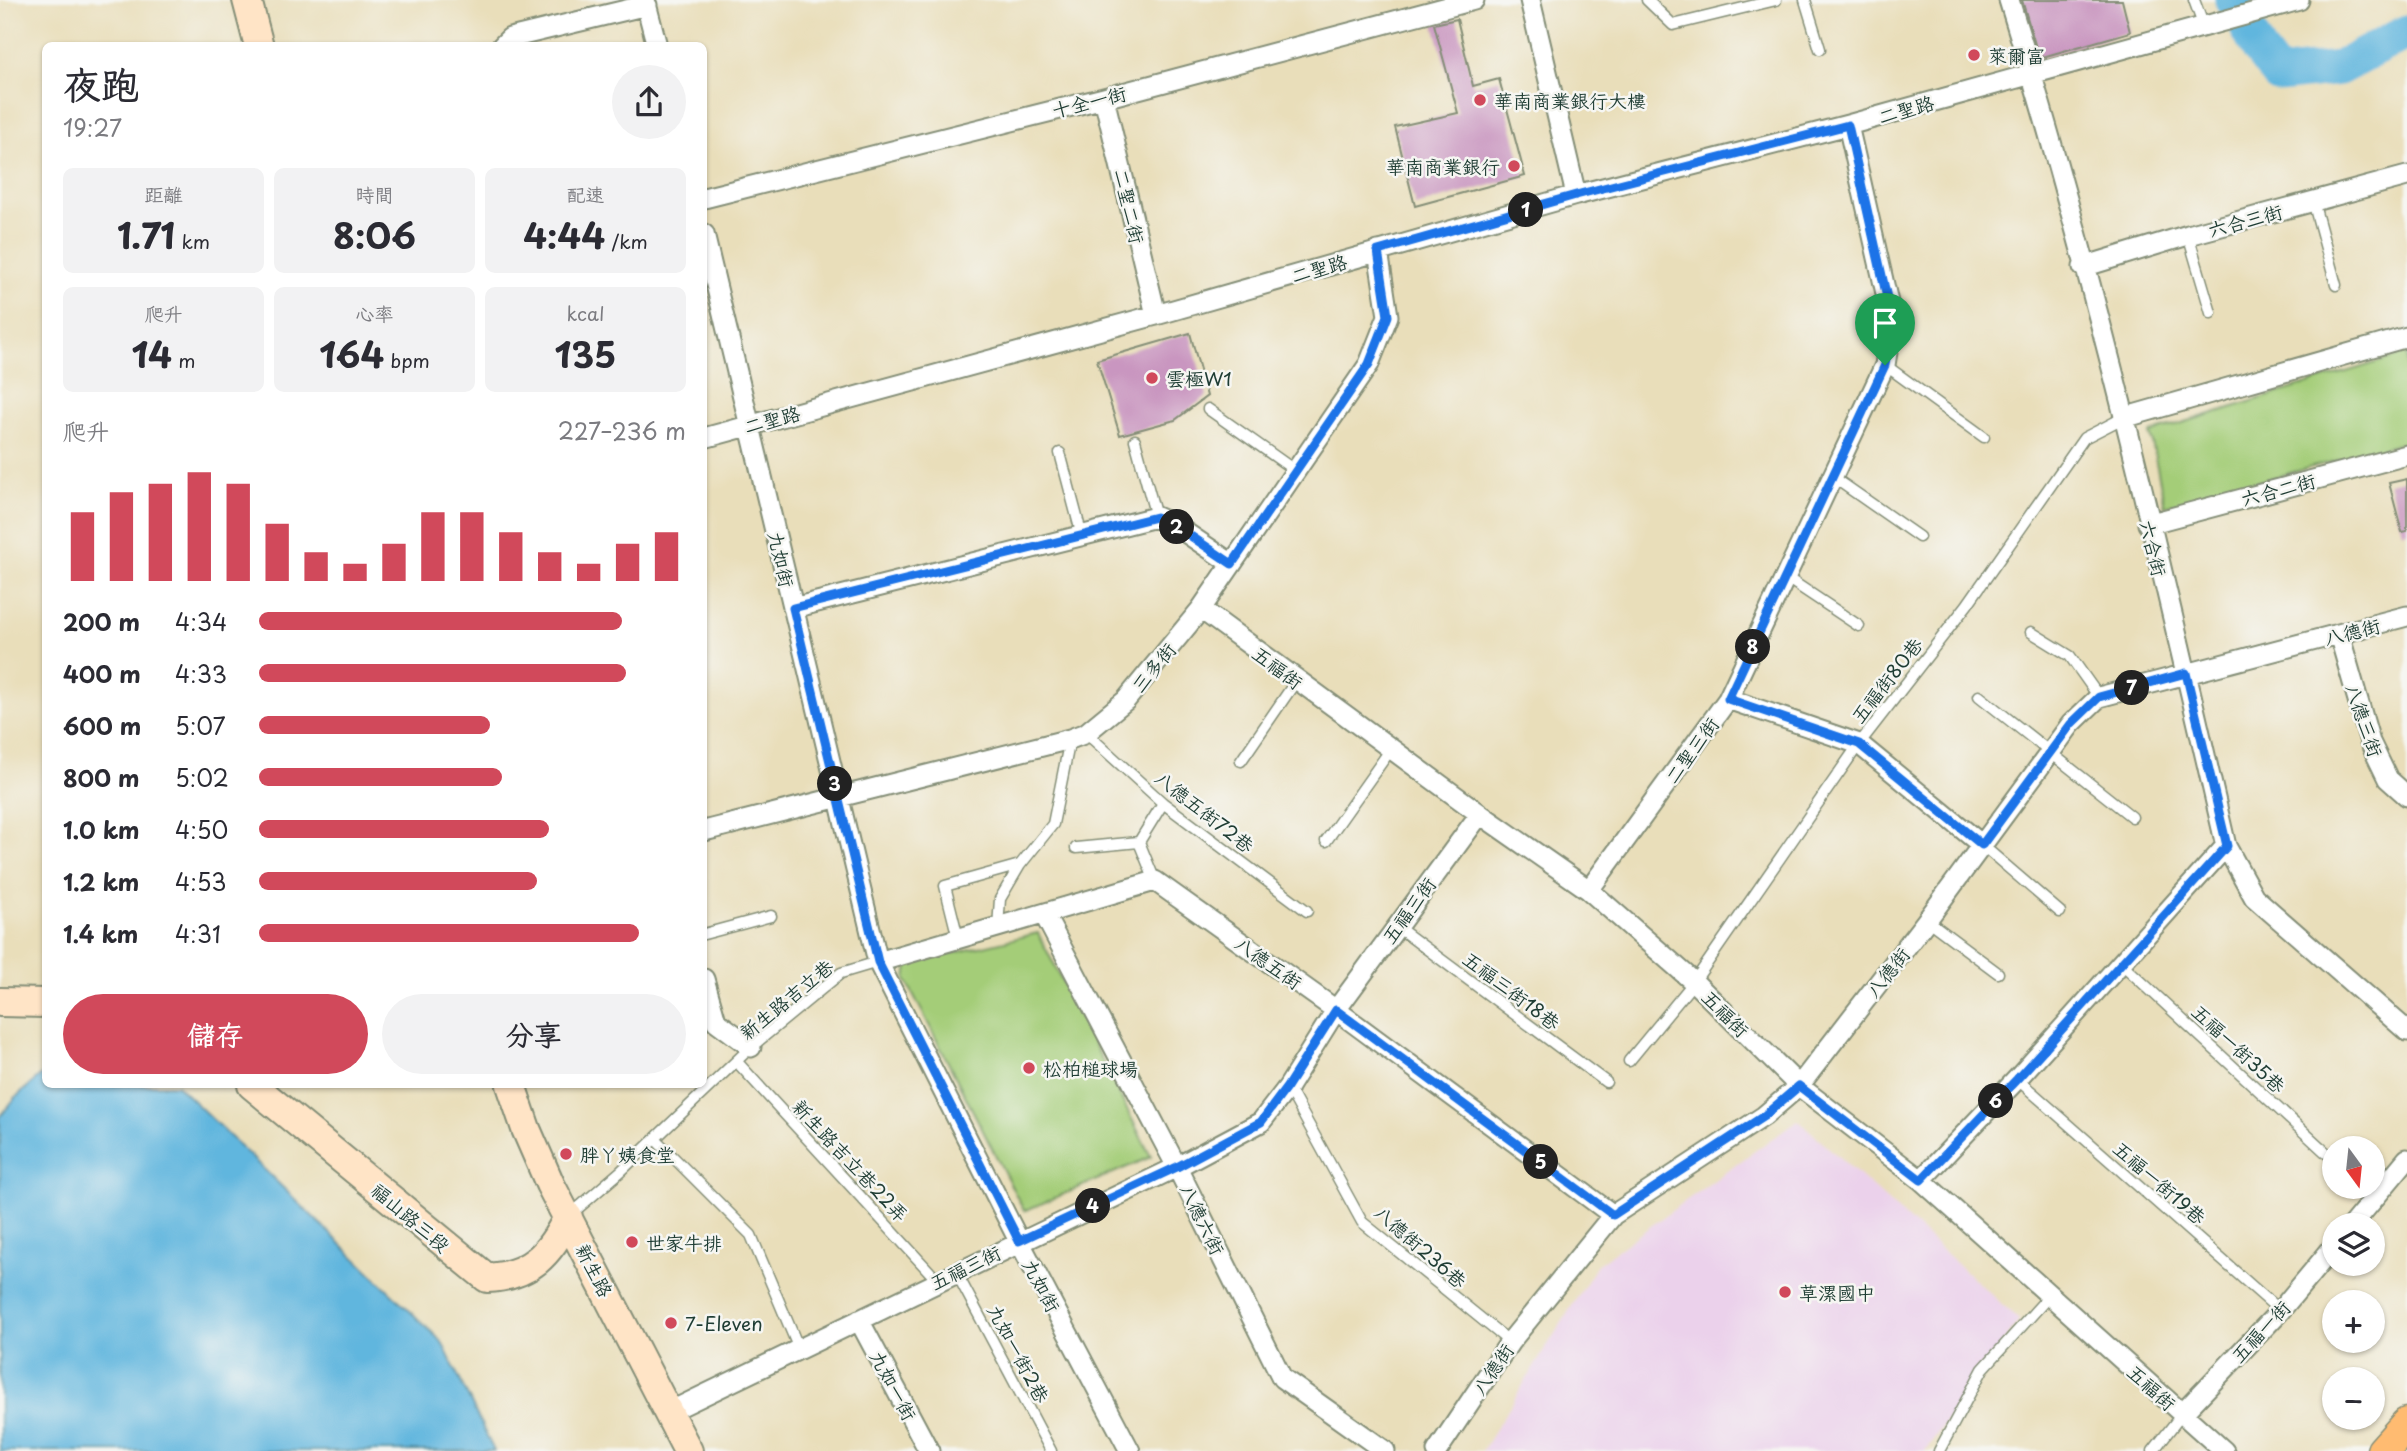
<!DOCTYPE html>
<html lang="zh-TW">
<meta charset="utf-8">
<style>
:root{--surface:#fff;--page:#f2f2f3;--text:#2b2b33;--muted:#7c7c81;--accent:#d1495b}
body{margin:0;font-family:"Playpen Sans","LXGW WenKai TC",sans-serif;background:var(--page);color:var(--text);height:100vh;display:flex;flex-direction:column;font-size:26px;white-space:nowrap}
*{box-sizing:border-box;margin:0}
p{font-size:23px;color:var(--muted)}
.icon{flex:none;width:38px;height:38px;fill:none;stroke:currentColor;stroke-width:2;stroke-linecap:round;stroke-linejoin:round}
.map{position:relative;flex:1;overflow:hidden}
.panel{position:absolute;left:42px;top:42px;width:665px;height:1046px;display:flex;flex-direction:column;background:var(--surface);border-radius:10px;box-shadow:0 2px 5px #0004}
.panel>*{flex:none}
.needle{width:46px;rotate:165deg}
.tools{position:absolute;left:2322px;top:1136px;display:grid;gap:14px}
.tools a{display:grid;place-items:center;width:63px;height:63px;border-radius:50%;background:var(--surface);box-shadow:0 2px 5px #0004;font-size:35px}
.pin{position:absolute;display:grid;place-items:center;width:60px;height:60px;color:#fff;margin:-72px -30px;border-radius:50% 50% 50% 0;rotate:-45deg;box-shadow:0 0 7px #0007}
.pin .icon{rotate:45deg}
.km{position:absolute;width:35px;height:35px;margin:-18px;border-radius:50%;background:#222;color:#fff;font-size:19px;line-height:35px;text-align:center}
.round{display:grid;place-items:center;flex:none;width:74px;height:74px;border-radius:37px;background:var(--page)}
.head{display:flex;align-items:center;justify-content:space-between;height:119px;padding:0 21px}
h1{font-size:38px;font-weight:700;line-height:52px}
.stats{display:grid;grid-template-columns:repeat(3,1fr);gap:10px;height:119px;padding:7px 21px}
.stats div{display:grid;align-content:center;border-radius:10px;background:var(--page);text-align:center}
.stats b{font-size:35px;font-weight:700}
.stats small{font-size:19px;font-weight:400}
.stats p{font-size:19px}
.chart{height:196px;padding:14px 21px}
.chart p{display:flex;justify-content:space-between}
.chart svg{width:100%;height:126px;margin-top:7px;stroke:var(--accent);stroke-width:6}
.button{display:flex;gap:14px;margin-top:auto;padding:14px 21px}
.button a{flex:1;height:80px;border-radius:42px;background:var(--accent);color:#fff;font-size:28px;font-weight:700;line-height:80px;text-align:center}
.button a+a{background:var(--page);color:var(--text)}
ul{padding:0 21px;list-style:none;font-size:23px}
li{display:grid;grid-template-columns:112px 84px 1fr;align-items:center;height:52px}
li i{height:18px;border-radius:9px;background:var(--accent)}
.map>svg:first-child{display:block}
.built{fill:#ebd1eb}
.green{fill:#a4cd78;stroke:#628556;stroke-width:2}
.water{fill:#61b6de;stroke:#407a89;stroke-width:2}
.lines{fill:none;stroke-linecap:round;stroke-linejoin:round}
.river{stroke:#61b6de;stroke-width:35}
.building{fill:#c996c0}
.lane-casing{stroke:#848e77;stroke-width:13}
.street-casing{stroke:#848e77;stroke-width:23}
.secondary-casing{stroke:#848e77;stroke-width:32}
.primary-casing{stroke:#848e77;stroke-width:35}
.lane{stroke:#fff;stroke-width:10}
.street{stroke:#fff;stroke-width:19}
.secondary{stroke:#ffe4c6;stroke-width:28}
.primary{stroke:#ffbb71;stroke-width:32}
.route-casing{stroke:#fff;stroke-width:14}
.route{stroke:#1a73e8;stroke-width:9}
.poi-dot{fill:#d1495b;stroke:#f6f6f2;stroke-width:2.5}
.labels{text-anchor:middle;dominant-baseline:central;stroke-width:5;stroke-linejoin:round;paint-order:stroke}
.poi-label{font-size:19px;fill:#1f3d34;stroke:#f6f6f2;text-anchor:start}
.street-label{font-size:19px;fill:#1f3d34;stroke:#f6f6f2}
</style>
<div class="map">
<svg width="2407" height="1451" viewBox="0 0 2407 1451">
<rect width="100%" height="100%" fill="#f6f6f2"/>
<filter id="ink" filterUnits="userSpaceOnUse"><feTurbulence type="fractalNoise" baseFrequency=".0143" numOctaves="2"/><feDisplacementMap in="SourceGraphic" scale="14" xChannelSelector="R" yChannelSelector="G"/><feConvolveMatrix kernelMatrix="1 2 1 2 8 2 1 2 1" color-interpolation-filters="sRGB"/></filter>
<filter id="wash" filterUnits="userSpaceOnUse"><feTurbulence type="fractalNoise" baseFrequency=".00686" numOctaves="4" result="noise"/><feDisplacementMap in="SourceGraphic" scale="28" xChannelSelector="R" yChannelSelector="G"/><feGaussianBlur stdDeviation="1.57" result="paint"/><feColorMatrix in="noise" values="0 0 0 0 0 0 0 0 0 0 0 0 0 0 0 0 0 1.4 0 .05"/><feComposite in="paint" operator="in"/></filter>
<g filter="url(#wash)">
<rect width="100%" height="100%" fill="#e9deba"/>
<path class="built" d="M1798 1120 2019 1320 1925 1451H1482L1598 1264Z"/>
<path class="green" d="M2407 353V442L2165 506 2150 433Z
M1038 933 1151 1157 1024 1211 906 980 908 964Z"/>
<path class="water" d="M45 1072 46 1085H177L442 1342 494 1451H0V1117L16 1097Z"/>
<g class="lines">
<path class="river" d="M2232 0 2259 50 2278 75 2339 68 2407 32"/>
</g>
<g id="blocks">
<path class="building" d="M2022 0H2122L2130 32 2039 58Z
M1457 19 1473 86 1499 79 1525 176 1415 206 1395 127 1458 113 1434 24Z
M1190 333 1207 396 1175 420 1120 435 1097 360Z
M2407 479V531L2402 532 2389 483Z"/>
</g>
</g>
<g filter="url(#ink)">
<use href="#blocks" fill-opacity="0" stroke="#848e77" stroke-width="2"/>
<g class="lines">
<g class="lane-casing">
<path id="lane" d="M1647 0 1673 25 1776 0
M1805 0 1820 49
M2194 0 2204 27
M2313 201 2336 285
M2188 235 2211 313
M1885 365 1984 437
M1208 409 1297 472
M1135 440 1156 517
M1060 453 1082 536
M1833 477 1919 537
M1787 578 1859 626
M2031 632 2070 656 2099 697
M1979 696 2132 817
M1086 733 1163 803 1307 911
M1241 761 1296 681
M1326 841 1391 749
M1982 845 2060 912
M1076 848 1139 842
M1155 881 1139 842 1163 803
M1927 920 1998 973
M1396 926 1606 1082
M998 927 1000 899 1020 865 1053 824 1070 739
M704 934 771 916
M958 938 945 886 1020 865
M2120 962 2334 1160
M1629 1061 1694 982 1859 744 1967 605 2084 438 2123 418
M737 1062 938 1281
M2017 1079 2280 1311
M1288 1087 1362 1222 1510 1342
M655 1139 751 1235 799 1349
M2363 1186 2375 1197
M570 1215 620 1172 751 1047 841 973 878 962
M956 1272 1051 1451
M1939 1451 1983 1369 2050 1295
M2153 1451 2182 1414"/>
</g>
<g class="street-casing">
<path id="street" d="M645 0 657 46
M1530 0 1576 195
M2009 0C2095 278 2161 563 2226 846L2254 897 2407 1031
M502 46 510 38 647 5
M1104 98 1156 315
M704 198 1104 98 1474 0
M704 234 878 962 1019 1241 1130 1451
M2083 267 2188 235 2407 176
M2123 418 2407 337
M704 438 1156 315 1576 195 1848 125 2299 0
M2148 524 2407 455
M793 608 1156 517 1176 526 1232 564
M1201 609 1480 814 1589 890 1694 982 1799 1086 1921 1180 2224 1451
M2339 634 2370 742 2388 779 2407 796
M1728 699 1859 744 1982 845
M704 831 1070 739 1086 733 1126 700 1201 609 1369 364 1388 316 1378 251
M1589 890 1728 699 1885 365 1892 320 1848 125
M1044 914 1177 1167 1282 1378 1385 1451
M878 962 1155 881 1336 1010 1613 1215
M704 979 716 1021 751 1047
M1921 1180 2017 1079 2226 846
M2352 1225 2407 1159
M859 1320 929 1451
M669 1412 1177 1167 1261 1122 1288 1087 1336 1010 1480 814
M2182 1414 2280 1311 2334 1246
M1437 1451 1510 1342 1613 1215 1764 1116 1799 1086 1927 920 2071 724 2099 697 2407 616"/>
</g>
<g class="secondary-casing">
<path id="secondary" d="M247 0 259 46
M0 1002 46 1003
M252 1085 487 1278C530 1276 550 1254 568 1217
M511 1085 526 1129 550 1184 688 1451"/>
</g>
<g class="primary-casing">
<path id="primary" d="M2383 1451 2407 1424"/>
</g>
<use href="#lane" class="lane"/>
<use href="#street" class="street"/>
<use href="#secondary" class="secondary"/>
<use href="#primary" class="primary"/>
</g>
</g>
<g class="lines" filter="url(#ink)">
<g class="route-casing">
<path id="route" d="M1848 125 1892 320 1885 365 1728 699 1859 744 1982 845 2071 724 2099 697 2186 673 2227 846 2017 1079 1921 1180 1799 1086 1764 1116 1613 1215 1336 1010 1287 1087 1261 1122 1177 1167 1019 1241 878 962 793 608 1156 517 1176 526 1232 564 1369 364 1388 316 1378 251 1576 195Z"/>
</g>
<use href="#route" class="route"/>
</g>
<g class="poi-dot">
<circle cx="1974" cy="55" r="7"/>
<circle cx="1480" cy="100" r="7"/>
<circle cx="1514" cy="166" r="7"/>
<circle cx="1152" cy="378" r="7"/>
<circle cx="1029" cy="1068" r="7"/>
<circle cx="566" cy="1154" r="7"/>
<circle cx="632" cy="1242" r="7"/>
<circle cx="1785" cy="1292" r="7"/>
<circle cx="671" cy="1323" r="7"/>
</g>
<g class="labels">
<g class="poi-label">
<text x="1988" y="55">萊爾富</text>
<text x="1494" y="100">華南商業銀行大樓</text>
<text x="1500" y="166" text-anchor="end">華南商業銀行</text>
<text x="1166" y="378">雲極W1</text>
<text x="1043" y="1068">松柏槌球場</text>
<text x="580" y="1154">胖ㄚ姨食堂</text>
<text x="646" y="1242">世家牛排</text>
<text x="1799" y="1292">草漯國中</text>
<text x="685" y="1323">7-Eleven</text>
</g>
<g class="street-label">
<text transform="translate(1089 101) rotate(-14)">十全一街</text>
<text transform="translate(1906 109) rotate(-16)">二聖路</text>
<text transform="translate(1130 206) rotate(77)">二聖二街</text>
<text transform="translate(2245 220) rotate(-15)">六合三街</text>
<text transform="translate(1319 268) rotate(-16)">二聖路</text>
<text transform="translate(772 419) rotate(-15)">二聖路</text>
<text transform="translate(2278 489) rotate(-15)">六合二街</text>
<text transform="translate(2154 548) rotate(76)">六合街</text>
<text transform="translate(782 559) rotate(77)">九如街</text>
<text transform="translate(2352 631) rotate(-14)">八德街</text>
<text transform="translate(1153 667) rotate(-51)">三多街</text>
<text transform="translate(1278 667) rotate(37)">五福街</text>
<text transform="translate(1886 680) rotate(-52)">五福街80巷</text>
<text transform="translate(2365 720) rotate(71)">八德三街</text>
<text transform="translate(1691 750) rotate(-54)">二聖三街</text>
<text transform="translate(1205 811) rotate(38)">八德五街72巷</text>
<text transform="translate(1408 910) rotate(-54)">五福三街</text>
<text transform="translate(1269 962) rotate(35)">八德五街</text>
<text transform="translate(1887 972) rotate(-52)">八德街</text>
<text transform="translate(1512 990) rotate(37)">五福三街18巷</text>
<text transform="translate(786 999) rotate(-39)">新生路吉立巷</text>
<text transform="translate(1726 1013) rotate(45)">五福街</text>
<text transform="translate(2239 1048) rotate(43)">五福一街35巷</text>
<text transform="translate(851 1160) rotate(47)">新生路吉立巷22弄</text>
<text transform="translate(2160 1182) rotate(41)">五福一街19巷</text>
<text transform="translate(411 1217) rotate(40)">福山路三段</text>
<text transform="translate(1203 1219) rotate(64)">八德六街</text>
<text transform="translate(1421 1246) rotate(41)">八德街236巷</text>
<text transform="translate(965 1267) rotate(-26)">五福三街</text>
<text transform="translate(595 1270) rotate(63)">新生路</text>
<text transform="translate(1042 1285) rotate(62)">九如街</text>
<text transform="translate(2260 1331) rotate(-47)">五福一街</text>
<text transform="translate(1019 1353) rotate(62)">九如一街2巷</text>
<text transform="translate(1492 1369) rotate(-56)">八德街</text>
<text transform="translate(894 1385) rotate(62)">九如一街</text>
<text transform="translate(2152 1387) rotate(42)">五福街</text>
</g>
</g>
</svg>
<div class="tools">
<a><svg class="needle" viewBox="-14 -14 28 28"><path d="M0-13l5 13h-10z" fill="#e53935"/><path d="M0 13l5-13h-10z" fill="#7c7c81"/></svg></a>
<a><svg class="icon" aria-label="layers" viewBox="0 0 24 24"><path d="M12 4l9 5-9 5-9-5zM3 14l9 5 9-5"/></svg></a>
<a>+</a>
<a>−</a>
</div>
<div class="pin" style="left:1885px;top:365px;background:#1e9e55"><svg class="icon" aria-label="arrive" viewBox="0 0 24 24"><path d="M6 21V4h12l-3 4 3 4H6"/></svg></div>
<b class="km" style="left:1526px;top:210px">1</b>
<b class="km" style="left:1177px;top:527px">2</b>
<b class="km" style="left:835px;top:784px">3</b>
<b class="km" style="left:1093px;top:1206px">4</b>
<b class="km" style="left:1541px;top:1162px">5</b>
<b class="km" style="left:1996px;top:1101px">6</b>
<b class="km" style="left:2132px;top:688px">7</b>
<b class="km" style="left:1753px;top:647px">8</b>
<section class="panel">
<div class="head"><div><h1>夜跑</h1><p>19:27</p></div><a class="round"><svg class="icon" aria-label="share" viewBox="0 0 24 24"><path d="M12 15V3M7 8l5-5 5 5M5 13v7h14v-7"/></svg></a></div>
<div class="stats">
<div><p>距離</p><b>1.71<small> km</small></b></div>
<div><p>時間</p><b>8:06</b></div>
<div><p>配速</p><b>4:44<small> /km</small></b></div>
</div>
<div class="stats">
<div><p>爬升</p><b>14<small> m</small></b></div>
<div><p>心率</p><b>164<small> bpm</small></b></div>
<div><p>kcal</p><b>135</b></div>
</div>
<div class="chart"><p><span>爬升</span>227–236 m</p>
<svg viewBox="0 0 160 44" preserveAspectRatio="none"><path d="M5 44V20M15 44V13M25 44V10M35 44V6M45 44V10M55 44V24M65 44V34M75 44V38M85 44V31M95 44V20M105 44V20M115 44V27M125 44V34M135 44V38M145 44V31M155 44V27"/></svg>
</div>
<ul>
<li><b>200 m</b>4:34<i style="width:85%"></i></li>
<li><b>400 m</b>4:33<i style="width:86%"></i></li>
<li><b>600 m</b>5:07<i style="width:54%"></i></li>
<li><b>800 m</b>5:02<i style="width:57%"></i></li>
<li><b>1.0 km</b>4:50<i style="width:68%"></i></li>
<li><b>1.2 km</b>4:53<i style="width:65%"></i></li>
<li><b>1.4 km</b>4:31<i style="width:89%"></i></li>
</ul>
<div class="button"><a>儲存</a><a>分享</a></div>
</section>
</div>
